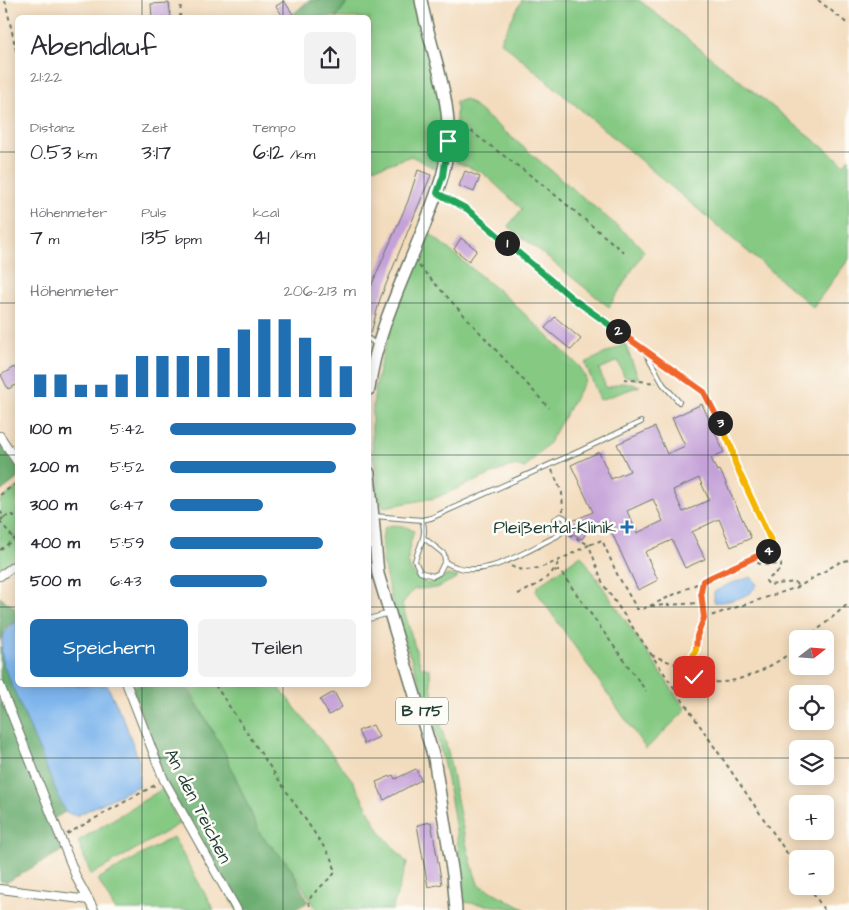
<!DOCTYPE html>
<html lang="de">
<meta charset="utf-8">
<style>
:root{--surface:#fff;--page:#f2f2f3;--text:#2b2b33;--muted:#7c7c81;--accent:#1f6fb2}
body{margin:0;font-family:"Architects Daughter",sans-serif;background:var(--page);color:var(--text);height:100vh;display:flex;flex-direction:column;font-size:19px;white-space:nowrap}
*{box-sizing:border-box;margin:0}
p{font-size:16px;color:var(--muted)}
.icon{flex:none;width:28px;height:28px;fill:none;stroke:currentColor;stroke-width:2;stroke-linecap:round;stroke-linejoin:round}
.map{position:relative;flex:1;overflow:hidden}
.panel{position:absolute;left:15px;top:15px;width:356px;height:672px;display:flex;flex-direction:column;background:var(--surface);border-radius:8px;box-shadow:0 2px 12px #0003}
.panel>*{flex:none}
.needle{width:32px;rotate:73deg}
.tools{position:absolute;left:789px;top:630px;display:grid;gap:10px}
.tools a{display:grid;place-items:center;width:45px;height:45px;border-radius:8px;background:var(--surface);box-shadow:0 2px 12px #0003;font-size:25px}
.pin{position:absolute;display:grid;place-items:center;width:42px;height:42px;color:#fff;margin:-21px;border-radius:10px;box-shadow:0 2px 8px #0006}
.km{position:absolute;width:25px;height:25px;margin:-12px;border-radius:50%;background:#222;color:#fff;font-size:14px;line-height:25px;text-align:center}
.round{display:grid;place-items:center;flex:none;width:52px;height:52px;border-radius:8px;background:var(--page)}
.overview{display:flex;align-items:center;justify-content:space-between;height:85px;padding:0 15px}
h1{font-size:28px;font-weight:600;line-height:38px}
.stats{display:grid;grid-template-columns:repeat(3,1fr);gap:8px;height:85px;padding:5px 15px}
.stats div{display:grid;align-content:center}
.stats b{font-size:21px;font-weight:600}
.stats small{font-size:14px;font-weight:400}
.stats p{font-size:14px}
.chart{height:140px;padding:10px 15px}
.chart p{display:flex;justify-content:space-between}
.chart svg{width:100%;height:90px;margin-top:5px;stroke:var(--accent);stroke-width:6}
.action{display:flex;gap:10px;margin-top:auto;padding:10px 15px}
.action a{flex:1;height:58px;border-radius:8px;background:var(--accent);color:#fff;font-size:20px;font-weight:600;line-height:58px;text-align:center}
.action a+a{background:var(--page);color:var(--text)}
ul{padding:0 15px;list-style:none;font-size:16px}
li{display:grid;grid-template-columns:80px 60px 1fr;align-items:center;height:38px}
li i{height:12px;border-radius:6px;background:var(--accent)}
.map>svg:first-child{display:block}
.green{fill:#85c983;stroke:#52835c}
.forest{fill:#6cad71;stroke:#467552}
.water{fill:#7eb5ed;stroke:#4e7990}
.building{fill:#c4a1d8;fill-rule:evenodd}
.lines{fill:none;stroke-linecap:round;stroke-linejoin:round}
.service-casing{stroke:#697564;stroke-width:6}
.minor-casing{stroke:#697564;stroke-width:10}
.primary-casing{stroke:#697564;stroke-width:14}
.path{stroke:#697564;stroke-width:2;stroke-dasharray:4 4;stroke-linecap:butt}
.service{stroke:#fff;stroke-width:4}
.minor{stroke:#fff;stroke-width:8}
.primary{stroke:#fff;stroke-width:11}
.split-1-casing{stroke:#fff;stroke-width:10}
.split-2-casing{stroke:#fff;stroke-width:10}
.split-3-casing{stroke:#fff;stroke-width:10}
.split-4-casing{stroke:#fff;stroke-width:10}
.split-5-casing{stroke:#fff;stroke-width:10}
.split-6-casing{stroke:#fff;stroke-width:10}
.split-1{stroke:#22a559;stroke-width:6}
.split-2{stroke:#22a559;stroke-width:6}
.split-3{stroke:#f0652b;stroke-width:6}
.split-4{stroke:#f5b400;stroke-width:6}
.split-5{stroke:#f0652b;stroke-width:6}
.split-6{stroke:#f5b400;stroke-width:6}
.grid{fill:none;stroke:#1f3d34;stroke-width:1;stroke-opacity:0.55}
.poi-dot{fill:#1f6fb2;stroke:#fdfcf7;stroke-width:2}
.labels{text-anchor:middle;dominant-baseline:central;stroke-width:5;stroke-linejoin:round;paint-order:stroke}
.shield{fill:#fdfcf7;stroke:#62766e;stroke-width:1}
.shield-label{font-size:16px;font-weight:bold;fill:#1f3d34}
.poi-label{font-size:18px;fill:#1f3d34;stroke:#fdfcf7;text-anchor:end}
.street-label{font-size:18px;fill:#1f3d34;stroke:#fdfcf7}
</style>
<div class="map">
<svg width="849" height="910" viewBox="0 0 849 910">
<rect width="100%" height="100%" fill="#fdfcf7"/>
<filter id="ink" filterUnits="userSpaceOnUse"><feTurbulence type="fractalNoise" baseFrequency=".02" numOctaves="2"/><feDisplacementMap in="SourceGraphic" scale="10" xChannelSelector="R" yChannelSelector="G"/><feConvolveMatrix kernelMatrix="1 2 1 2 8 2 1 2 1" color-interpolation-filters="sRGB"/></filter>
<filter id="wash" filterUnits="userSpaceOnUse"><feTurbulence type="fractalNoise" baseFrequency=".0096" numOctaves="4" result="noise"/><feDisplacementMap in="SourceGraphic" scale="20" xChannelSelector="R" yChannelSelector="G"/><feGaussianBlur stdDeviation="1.12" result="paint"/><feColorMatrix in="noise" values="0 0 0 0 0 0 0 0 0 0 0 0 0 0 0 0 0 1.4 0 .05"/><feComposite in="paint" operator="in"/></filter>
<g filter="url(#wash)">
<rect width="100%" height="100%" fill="#f3dcbd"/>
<path class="green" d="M349 0H417L442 118 438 170 411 156 383 166 369 168V18H336Z
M522 0H639L844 164 849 158V259L813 307 500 41Z
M466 99 635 241 644 251 609 307 508 226 522 209 483 173 456 162V102Z
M428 232 512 302 580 367 586 379 549 443 525 468 511 466 435 498 384 507C371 487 380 490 376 471 359 388 398 308 428 232Z
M625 344 639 379 624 376 618 361 599 369 606 388 624 382 640 386 600 400 585 363Z
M17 487V557L0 570V501Z
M393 525 404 526 414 531C407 555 401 570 428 584L448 575 458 577 437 588 414 589 402 604 421 667 430 669C430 697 442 725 448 752 457 797 463 841 478 884L526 910 463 902C461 846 448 775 433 721 421 679 369 564 385 527Z
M581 555 686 710 646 749 536 591 538 586Z
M187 685H277L353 781 380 832 407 863 392 910H315L316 909 289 865 260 834 224 751Z
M162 789 179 824 91 875 78 841Z
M173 837 214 910H115L98 879Z"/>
<path class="forest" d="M309 0H349L336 17H290Z
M0 443 18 468 17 479 0 492Z
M0 597 18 610 17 621 6 627 0 641Z
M0 646 3 664 65 812 53 819 65 849 7 882 0 881Z
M131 685H185L224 751 260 834 289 865 308 902 294 910H237L164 780Z"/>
<path class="water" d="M751 577 757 584C752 597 727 603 714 602V592L729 584Z
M17 621 18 685H107L124 720 139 761 138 786 76 816 65 812 3 664C0 643 0 632 17 621Z"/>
<g id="blocks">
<path class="building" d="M284 1 293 14 288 18H284L276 6Z
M169 3 171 18H152L151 4Z
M418 170 431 175 380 299 371 333H369V291L408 201Z
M465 171 480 177 474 192 459 186Z
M461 238 477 250 469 261 454 249Z
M555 317 581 339 571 350 545 328Z
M14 367 18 373V384L8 389 1 375Z
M702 404 724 452 711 458 717 471 720 470 751 538 731 547 719 519 692 532 705 559 685 568 672 540 645 552 658 580 638 590 606 520 589 529 582 539 568 531 570 522 593 512 571 465 599 452 611 479 630 471 617 444 655 427 667 454 685 446 672 418ZM699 478 709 500 683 512 673 490ZM653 499 663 521 637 533 627 511Z
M334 692 342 707 329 715 320 700Z
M373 725 379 737 364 744 358 731Z
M416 769 421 780 384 800 376 782 393 775 395 779Z
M431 822 442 884 428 887 417 825Z"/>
</g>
</g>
<g filter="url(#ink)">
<use href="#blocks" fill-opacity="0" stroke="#697564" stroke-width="1"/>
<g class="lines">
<g class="service-casing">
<path id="service" d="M439 194 467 209 572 298 645 351 663 384 679 402
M369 339 377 345
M374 516 422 520 431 518 580 451 641 422
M422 520C428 535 419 546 415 561L420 572 433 576 439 573 445 561 444 554 424 538
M560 533 554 526V520L561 516 565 518 566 524
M445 562C480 584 525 551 557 536L565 529
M369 619 389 613"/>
</g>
<g class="minor-casing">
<path id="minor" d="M0 436 18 463
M0 576 18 563
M0 685 77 879 94 910
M127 685 164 780 237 910
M0 889 89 900"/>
</g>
<g class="primary-casing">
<path id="primary" d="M369 389C376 332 404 278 425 224 435 197 447 171 448 141 451 94 429 46 421 0
M369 473 378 574 434 758 453 875 456 910"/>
</g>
<path class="path" d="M5 0 18 59
M818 0 849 25
M180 18 181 0
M457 125 461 124 542 184 627 255
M419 266 549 408
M624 379 656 383
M552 470 562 493 563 511
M0 495 18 482
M0 511 4 517 0 521
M4 517 13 515 18 520
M0 521 14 539
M569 534 589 545 602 540 617 574 637 609H643L770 550 772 543 735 463 732 449 704 392 659 361
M0 550 18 536
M750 559 762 565 781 564V569L766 581 769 585 795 582 798 587
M511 566C533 579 569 554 589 545L603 584 798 869
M555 571H560L646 691
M703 581 701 592 704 618
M518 594C534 587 552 578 559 561
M651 606 701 603
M807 639 849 603
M651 655C660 658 672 664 682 665 699 666 696 630 704 618L798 587 840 562 849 560
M681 665C709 703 770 670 798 647
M215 685 334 862V874L312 895 308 902 312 910
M67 834 157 784
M809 886 824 910"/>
<use href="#service" class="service"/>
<use href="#minor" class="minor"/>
<use href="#primary" class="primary"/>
</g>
</g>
<g class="lines" filter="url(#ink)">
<g class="split-1-casing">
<path id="split-1" d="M448 141 443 176 437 193 467 209 507 243"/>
</g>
<g class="split-2-casing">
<path id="split-2" d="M507 243 572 298 618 331"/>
</g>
<g class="split-3-casing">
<path id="split-3" d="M618 331 704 392 720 423"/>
</g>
<g class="split-4-casing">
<path id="split-4" d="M720 423 732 449 735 463 772 543 768 551"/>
</g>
<g class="split-5-casing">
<path id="split-5" d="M696 649 697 636 704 618 701 592 703 581 768 551"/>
</g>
<g class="split-6-casing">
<path id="split-6" d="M694 677 688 674 681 665 691 661 696 649"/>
</g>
<use href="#split-1" class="split-1"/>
<use href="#split-2" class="split-2"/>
<use href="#split-3" class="split-3"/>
<use href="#split-4" class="split-4"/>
<use href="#split-5" class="split-5"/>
<use href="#split-6" class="split-6"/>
</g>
<path class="grid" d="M142 0V18M283 0V18M424 0V910M566 0V910M708 0V910M0 152H18M369 152H849M0 303H18M369 303H849M0 455H18M369 455H849M0 607H18M369 607H849M142 685V910M283 685V910M0 758H798M825 758H849"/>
<path class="poi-dot" d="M624.5 519.5h5v5h5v5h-5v5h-5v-5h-5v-5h5z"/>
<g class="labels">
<rect class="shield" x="396" y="697.5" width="52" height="27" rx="4"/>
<g class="shield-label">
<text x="422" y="711">B 175</text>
</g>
<g class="poi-label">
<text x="616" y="527">Pleißental-Klinik</text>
</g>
<g class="street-label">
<text transform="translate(198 806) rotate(63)">An den Teichen</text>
</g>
</g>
</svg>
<div class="tools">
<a><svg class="needle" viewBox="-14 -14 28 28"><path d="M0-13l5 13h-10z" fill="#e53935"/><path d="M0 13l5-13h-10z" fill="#7c7c81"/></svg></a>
<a><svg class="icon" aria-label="locate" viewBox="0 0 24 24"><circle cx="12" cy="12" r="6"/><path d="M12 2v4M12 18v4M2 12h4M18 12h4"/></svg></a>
<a><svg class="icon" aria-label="layers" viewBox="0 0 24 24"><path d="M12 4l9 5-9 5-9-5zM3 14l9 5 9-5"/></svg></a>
<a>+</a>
<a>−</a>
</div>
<div class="pin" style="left:448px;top:141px;background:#1e9e55"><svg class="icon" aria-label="arrive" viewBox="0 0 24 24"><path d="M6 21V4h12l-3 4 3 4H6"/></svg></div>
<div class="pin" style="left:694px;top:677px;background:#d93025"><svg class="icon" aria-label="check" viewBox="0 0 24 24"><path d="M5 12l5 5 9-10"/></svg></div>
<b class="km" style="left:507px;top:243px">1</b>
<b class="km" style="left:618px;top:331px">2</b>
<b class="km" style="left:720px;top:423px">3</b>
<b class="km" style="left:768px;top:551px">4</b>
<section class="panel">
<div class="overview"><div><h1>Abendlauf</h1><p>21:22</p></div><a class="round"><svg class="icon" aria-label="share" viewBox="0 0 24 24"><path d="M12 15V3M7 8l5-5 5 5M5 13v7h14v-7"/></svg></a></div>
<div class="stats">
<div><p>Distanz</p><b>0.53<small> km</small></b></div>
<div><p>Zeit</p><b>3:17</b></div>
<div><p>Tempo</p><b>6:12<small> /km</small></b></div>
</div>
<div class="stats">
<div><p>Höhenmeter</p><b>7<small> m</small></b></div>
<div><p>Puls</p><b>135<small> bpm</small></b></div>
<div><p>kcal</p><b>41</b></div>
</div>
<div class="chart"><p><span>Höhenmeter</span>206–213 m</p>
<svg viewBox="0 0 160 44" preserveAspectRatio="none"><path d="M5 44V33M15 44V33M25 44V38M35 44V38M45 44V33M55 44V24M65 44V24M75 44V24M85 44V24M95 44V20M105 44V11M115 44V6M125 44V6M135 44V15M145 44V24M155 44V29"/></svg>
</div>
<ul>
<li><b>100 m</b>5:42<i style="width:100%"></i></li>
<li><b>200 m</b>5:52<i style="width:89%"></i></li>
<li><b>300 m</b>6:47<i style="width:50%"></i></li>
<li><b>400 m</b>5:59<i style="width:82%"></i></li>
<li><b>500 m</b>6:43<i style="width:52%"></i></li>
</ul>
<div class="action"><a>Speichern</a><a>Teilen</a></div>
</section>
</div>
